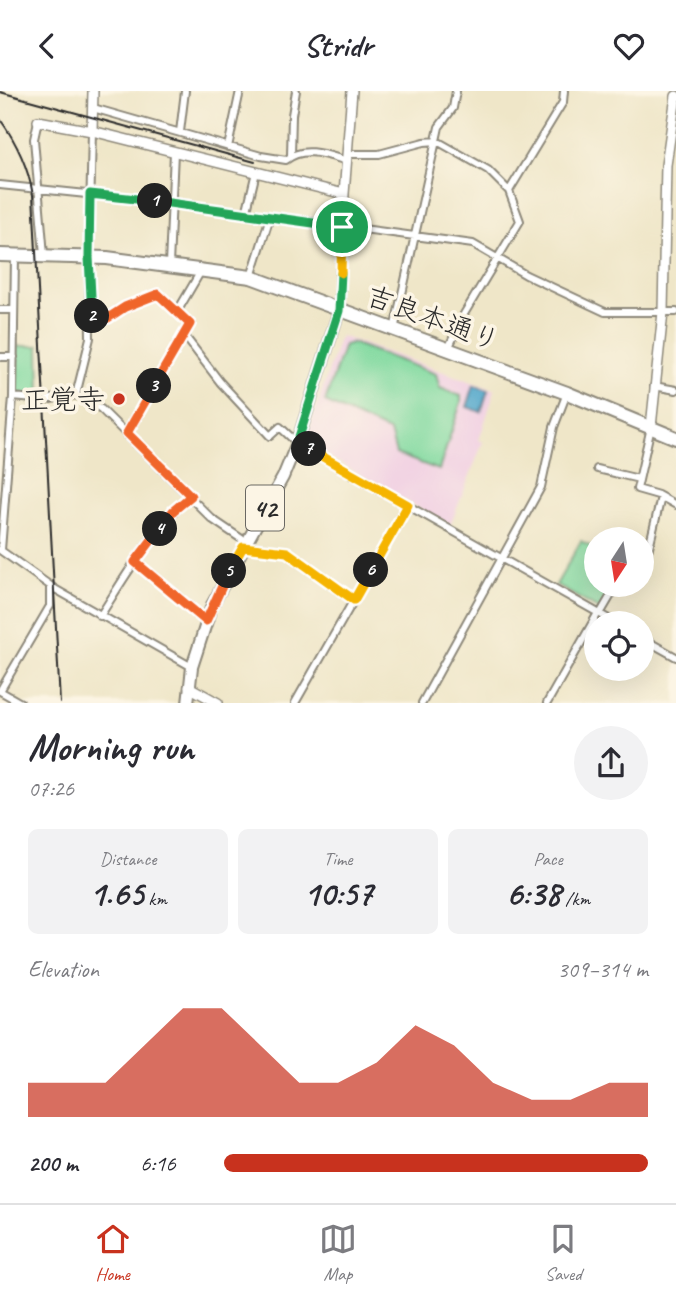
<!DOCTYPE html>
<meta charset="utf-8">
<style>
:root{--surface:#fff;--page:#f2f2f3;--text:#2b2b33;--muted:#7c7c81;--line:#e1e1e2;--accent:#c8321e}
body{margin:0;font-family:Caveat,"Klee One",sans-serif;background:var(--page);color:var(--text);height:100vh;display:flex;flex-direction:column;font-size:26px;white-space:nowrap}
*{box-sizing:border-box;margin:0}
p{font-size:23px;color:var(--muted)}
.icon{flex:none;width:38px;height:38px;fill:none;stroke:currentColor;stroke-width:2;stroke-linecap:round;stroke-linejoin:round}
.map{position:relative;height:612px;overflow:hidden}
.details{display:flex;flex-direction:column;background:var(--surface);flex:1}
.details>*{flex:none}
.needle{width:46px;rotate:192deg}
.buttons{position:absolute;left:584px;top:436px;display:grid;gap:14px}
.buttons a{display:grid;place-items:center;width:70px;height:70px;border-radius:50%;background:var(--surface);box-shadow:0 7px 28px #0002;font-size:35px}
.pin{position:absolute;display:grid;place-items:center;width:60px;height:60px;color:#fff;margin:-30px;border:4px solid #fff;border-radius:50%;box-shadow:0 2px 7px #0007}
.km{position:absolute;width:35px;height:35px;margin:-18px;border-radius:50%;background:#222;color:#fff;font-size:19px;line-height:35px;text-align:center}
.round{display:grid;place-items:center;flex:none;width:74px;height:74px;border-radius:37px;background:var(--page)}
.overview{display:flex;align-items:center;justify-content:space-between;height:119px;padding:0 28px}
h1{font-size:38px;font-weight:700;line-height:52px}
.metrics{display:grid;grid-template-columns:repeat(3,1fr);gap:10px;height:119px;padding:7px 28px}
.metrics div{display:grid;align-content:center;border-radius:10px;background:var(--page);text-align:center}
.metrics b{font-size:35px;font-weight:700}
.metrics small{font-size:19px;font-weight:400}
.metrics p{font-size:19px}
.chart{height:196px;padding:14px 28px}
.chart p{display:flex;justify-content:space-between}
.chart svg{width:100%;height:126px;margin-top:7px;fill:var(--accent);opacity:.7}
ul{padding:0 28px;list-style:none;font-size:23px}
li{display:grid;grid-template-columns:112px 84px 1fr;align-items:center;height:52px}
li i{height:18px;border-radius:9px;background:var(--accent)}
header{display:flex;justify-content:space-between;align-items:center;height:91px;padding:0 28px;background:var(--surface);font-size:32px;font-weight:700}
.tabs{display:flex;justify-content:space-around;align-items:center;height:98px;border-top:2px solid var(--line);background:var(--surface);font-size:19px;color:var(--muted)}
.tabs a{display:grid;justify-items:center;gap:4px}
.tabs .selected{color:var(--accent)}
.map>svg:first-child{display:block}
.built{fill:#f1d0e3}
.green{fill:#7fd99f;stroke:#558265;stroke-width:2}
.water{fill:#4ea5cb;stroke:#3c687b;stroke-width:2}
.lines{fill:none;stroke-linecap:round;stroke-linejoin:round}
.street-casing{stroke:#8d887a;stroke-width:10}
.secondary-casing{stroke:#8d887a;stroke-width:12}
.primary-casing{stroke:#8d887a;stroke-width:14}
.highway-casing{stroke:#8d887a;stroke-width:16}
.street{stroke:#fff;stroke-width:6}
.secondary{stroke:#fff;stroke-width:9}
.primary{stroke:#fff;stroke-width:10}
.highway{stroke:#fff;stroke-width:12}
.rail{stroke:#2b2b2b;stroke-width:2}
.split-1-casing{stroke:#fff;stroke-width:14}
.split-2-casing{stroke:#fff;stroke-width:14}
.split-3-casing{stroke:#fff;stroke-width:14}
.split-4-casing{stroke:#fff;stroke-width:14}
.split-5-casing{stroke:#fff;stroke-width:14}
.split-6-casing{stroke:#fff;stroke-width:14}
.split-7-casing{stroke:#fff;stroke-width:14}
.split-8-casing{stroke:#fff;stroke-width:14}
.split-9-casing{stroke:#fff;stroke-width:14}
.split-1{stroke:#22a559;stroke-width:9}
.split-2{stroke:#22a559;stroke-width:9}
.split-3{stroke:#f0652b;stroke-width:9}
.split-4{stroke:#f0652b;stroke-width:9}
.split-5{stroke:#f0652b;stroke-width:9}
.split-6{stroke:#f5b400;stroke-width:9}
.split-7{stroke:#f5b400;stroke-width:9}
.split-8{stroke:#22a559;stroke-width:9}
.split-9{stroke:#f5b400;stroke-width:9}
.poi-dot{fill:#c8321e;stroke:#fcf5e5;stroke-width:2.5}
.labels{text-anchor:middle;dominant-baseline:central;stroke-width:7;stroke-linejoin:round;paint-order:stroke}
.shield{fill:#fcf5e5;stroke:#6a6863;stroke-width:2}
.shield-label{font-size:26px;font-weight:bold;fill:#2b2b2b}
.street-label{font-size:28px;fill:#2b2b2b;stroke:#fcf5e5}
.poi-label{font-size:28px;fill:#2b2b2b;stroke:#fcf5e5;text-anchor:end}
</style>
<header><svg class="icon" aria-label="back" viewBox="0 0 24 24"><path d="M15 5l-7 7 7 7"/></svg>Stridr<svg class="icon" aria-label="heart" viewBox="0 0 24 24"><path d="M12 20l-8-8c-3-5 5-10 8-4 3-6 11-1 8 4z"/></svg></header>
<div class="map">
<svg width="676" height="612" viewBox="0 0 676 612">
<rect width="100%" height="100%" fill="#fcf5e5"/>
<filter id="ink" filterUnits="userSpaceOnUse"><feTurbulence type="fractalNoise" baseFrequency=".0143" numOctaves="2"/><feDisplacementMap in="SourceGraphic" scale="14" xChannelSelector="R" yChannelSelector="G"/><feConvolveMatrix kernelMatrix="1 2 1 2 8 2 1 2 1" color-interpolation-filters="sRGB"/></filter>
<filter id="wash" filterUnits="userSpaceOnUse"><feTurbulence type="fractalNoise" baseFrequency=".00686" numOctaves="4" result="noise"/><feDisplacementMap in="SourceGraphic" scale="28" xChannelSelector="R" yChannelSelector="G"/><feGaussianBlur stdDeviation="1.57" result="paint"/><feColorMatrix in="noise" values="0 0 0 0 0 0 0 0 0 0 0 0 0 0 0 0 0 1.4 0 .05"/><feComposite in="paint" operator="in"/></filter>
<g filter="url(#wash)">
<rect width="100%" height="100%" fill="#efe6c8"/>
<path class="built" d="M340 245 495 299 479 349 483 351 450 435 305 352Z"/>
<path class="green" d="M352 252 436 283 440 297 461 305V311L439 379 396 363 390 341 325 311 344 254Z
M17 255H39L40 306 17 303 16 301Z
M581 450 597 459V494H617L602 520 556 494Z"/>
<path class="water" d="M474 294 488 299 481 321 467 316Z"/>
</g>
<g filter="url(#ink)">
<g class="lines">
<g class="street-casing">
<path id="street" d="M93 17 261 65 286 69C304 54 327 64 347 70
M38 30 34 48 44 164
M180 41 185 0
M228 56 240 0
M348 63H379L424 51 437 50 488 79 509 100 520 130 464 223 448 258
M291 64 292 24 296 0
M0 94 173 112 473 153 526 184 605 221H676
M509 100 563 11 564 0
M246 123 256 81
M169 174 174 61
M251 186 270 126
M0 219H14
M177 221 201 180
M90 225 108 227 125 216 158 203 190 233 127 342
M394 239 439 36 453 17 456 0
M184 244 220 291 270 345 280 336 297 352 616 532
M0 266H14
M654 295 676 299
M76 304 90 247 89 166 92 40
M13 306 44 309 76 304 101 318 212 428 246 451
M651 336 637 398 658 404 676 414
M597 378 639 388
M243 455 287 461 354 510
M0 459 55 498 192 576
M1 459 13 306 15 164
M135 471 206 529
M642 477H644L661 406
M600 523 617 494
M100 525C127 483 153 437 191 405
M642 547 676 566
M0 600 50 515V495
M0 600 21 612
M295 612 408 414
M422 612 541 396 554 336 567 302
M547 612 598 522"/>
</g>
<g class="secondary-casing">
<path id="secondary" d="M38 30 92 40 344 103
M92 40 93 0
M339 220 344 103 352 0
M651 336 663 221 666 74 676 5
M189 596 218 612"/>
</g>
<g class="primary-casing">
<path id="primary" d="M188 612 192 576 212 514 283 386 297 352 339 220"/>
</g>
<g class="highway-casing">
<path id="highway" d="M0 164 107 167 251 186 567 302 676 347"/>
</g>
<use href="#street" class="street"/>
<use href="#secondary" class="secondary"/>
<use href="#primary" class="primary"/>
<use href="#highway" class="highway"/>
<path class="rail" d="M0 1 255 71
M0 28C17 52 28 75 33 104L60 612"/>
</g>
</g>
<g class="lines" filter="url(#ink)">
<g class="split-1-casing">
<path id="split-1" d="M155 110 342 136"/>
</g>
<g class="split-2-casing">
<path id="split-2" d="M92 225 89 166 90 103 155 110"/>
</g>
<g class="split-3-casing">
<path id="split-3" d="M92 225 108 227 125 216 158 203 190 233 154 295"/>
</g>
<g class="split-4-casing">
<path id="split-4" d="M154 295 127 342 191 405 173 420 160 438"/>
</g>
<g class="split-5-casing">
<path id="split-5" d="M160 438 135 471 206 530 229 480"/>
</g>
<g class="split-6-casing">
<path id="split-6" d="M229 480 243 456 287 461 354 509 371 479"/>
</g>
<g class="split-7-casing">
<path id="split-7" d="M309 358 408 414 371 479"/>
</g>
<g class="split-8-casing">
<path id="split-8" d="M309 358 297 352 339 220 341 182"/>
</g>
<g class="split-9-casing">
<path id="split-9" d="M341 182 342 136"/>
</g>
<use href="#split-1" class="split-1"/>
<use href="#split-2" class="split-2"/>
<use href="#split-3" class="split-3"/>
<use href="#split-4" class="split-4"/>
<use href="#split-5" class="split-5"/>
<use href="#split-6" class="split-6"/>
<use href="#split-7" class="split-7"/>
<use href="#split-8" class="split-8"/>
<use href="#split-9" class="split-9"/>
</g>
<circle class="poi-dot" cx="119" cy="308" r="7"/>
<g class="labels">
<rect class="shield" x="246" y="394.5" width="38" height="45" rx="5"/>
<g class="shield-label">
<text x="265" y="417">42</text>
</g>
<g class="street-label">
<text transform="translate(433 227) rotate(20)">吉良本通り</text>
</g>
<g class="poi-label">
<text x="105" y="308">正覚寺</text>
</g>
</g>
</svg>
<div class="buttons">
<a><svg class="needle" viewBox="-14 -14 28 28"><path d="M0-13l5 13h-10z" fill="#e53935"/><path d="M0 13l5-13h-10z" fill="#7c7c81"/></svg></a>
<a><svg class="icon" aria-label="locate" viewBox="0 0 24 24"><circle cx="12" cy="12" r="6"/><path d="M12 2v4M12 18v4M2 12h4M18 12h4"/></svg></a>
</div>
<div class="pin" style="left:342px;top:136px;background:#1e9e55"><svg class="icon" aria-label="arrive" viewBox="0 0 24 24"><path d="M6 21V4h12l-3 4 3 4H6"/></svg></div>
<b class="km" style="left:155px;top:110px">1</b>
<b class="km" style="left:92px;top:225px">2</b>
<b class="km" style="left:154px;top:295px">3</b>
<b class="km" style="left:160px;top:438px">4</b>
<b class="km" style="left:229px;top:480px">5</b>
<b class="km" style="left:371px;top:479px">6</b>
<b class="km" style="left:309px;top:358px">7</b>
</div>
<section class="details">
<div class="overview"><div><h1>Morning run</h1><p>07:26</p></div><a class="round"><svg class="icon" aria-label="share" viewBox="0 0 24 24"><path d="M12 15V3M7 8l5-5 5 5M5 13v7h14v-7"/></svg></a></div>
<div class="metrics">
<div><p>Distance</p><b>1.65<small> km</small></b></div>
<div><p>Time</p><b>10:57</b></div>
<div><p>Pace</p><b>6:38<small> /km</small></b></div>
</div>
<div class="chart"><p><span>Elevation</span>309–314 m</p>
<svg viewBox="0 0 160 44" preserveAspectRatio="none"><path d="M0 44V32L10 32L20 32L30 19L40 6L50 6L60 19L70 32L80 32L90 25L100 12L110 19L120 32L130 38L140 38L150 32L160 32V44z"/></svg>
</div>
<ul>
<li><b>200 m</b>6:16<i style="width:100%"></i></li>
</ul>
</section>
<nav class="tabs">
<a class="selected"><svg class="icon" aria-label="home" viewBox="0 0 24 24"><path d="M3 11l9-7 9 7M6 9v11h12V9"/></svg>Home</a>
<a><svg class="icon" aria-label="map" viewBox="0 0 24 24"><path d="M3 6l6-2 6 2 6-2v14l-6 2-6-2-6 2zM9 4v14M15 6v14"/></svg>Map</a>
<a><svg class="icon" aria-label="saved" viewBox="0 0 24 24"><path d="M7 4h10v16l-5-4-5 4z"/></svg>Saved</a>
</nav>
